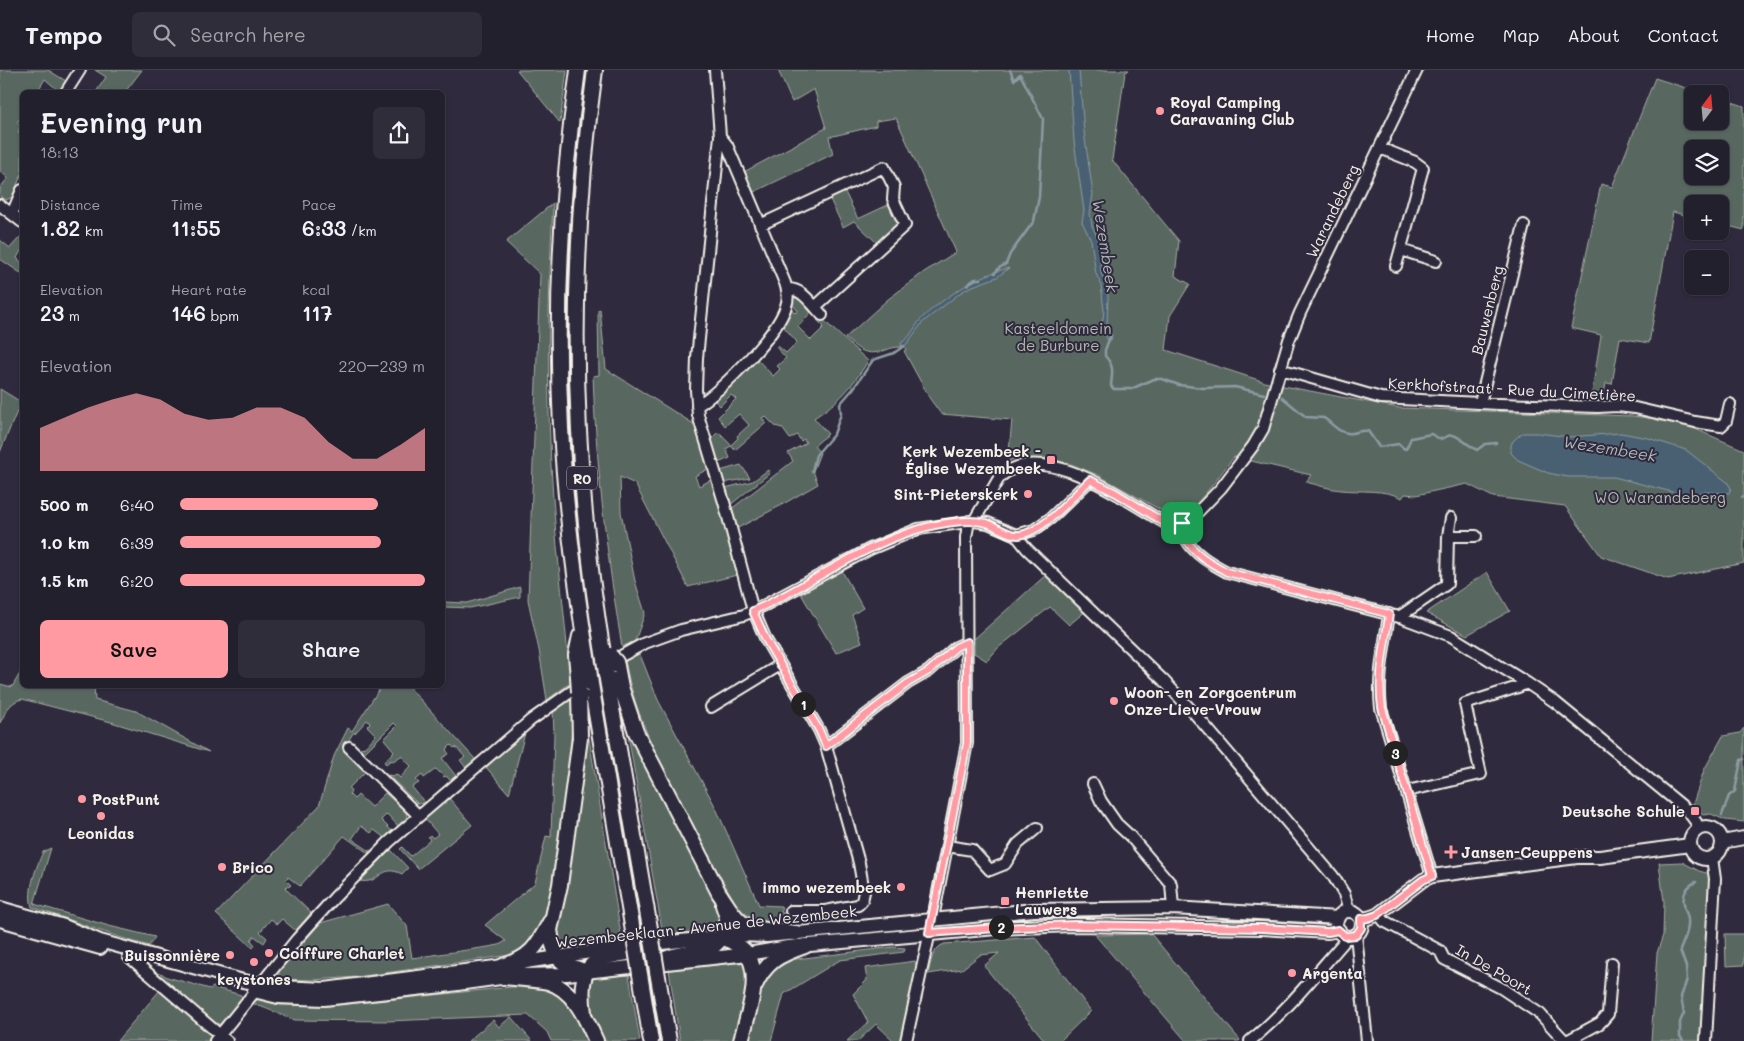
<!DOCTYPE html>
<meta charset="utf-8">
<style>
:root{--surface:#23202e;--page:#2f2d3a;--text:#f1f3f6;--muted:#a3a3aa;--line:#403e4a;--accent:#ff9aa2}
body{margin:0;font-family:Mali,sans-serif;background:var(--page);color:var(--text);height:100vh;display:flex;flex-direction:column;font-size:19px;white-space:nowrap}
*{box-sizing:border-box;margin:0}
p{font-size:16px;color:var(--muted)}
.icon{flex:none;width:28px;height:28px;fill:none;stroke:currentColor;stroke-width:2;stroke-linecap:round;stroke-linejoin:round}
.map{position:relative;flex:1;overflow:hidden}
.sheet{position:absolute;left:20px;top:20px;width:425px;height:598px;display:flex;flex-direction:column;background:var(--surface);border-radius:8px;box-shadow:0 1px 4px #0004,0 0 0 1px var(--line)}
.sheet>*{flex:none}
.needle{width:32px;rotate:16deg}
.tools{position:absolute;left:1684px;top:15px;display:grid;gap:10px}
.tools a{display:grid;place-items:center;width:45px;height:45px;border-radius:8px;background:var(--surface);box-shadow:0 1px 4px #0004,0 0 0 1px var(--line);font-size:25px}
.pin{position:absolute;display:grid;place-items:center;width:42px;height:42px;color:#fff;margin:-21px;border-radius:10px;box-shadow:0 2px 8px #0006}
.km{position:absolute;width:25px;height:25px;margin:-12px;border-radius:50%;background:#222;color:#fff;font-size:14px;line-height:25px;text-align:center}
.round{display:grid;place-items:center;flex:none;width:52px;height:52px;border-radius:8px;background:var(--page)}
.summary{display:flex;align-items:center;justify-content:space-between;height:85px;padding:0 20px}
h1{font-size:28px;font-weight:600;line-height:38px}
.figures{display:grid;grid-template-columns:repeat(3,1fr);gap:8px;height:85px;padding:5px 20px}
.figures div{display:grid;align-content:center}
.figures b{font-size:21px;font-weight:600}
.figures small{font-size:14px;font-weight:400}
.figures p{font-size:14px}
.chart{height:140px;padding:10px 20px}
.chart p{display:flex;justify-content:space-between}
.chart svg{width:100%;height:90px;margin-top:5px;fill:var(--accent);opacity:.7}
.cta{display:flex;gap:10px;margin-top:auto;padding:10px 20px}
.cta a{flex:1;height:58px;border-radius:8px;background:var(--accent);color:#111;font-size:20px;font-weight:600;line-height:58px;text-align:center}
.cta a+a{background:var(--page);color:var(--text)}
ul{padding:0 20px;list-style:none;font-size:16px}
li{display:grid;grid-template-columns:80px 60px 1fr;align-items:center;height:38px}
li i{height:12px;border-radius:6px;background:var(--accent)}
header{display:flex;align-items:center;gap:30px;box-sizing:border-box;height:70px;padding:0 25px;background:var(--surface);border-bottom:1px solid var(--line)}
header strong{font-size:24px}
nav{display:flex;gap:28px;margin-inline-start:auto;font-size:18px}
.search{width:350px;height:45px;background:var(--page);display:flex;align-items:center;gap:12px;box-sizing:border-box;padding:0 18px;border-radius:8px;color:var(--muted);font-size:19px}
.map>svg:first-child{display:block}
.green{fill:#586860;stroke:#a6aca4;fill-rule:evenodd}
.water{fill:#496173;stroke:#8d9ba2}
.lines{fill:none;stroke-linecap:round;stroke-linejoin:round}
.stream{stroke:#8d9ba2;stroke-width:2.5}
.minor-casing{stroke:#f4f1e8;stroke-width:14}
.major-casing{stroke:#f4f1e8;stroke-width:16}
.highway-casing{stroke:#f4f1e8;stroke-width:18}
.minor{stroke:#2f2a3d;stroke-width:10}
.major{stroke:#2f2a3d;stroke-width:12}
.highway{stroke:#2f2a3d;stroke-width:14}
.highway-bridge-casing{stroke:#f4f1e8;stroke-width:18;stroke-linecap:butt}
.highway-bridge{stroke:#2f2a3d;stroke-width:14}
.route-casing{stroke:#fff;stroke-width:10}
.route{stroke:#ff9aa2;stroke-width:6}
.poi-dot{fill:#ff9aa2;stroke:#2f2a3d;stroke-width:2}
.labels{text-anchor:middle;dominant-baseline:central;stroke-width:4;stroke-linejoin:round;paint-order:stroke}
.shield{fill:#2f2a3d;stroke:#b9b5b5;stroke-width:1}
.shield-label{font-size:14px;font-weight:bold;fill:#f4f1e8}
.poi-label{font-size:15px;font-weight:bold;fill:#f4f1e8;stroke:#2f2a3d;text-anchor:start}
.street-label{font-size:15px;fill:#f4f1e8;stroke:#2f2a3d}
.park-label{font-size:15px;fill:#b6bab2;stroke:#2f2a3d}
.water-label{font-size:16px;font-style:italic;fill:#b0b7b9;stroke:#2f2a3d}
</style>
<header>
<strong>Tempo</strong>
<div class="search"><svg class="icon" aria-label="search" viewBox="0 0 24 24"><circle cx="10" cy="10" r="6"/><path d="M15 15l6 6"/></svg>Search here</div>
<nav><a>Home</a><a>Map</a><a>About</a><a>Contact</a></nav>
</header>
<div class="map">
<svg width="1744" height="971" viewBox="0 0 1744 971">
<rect width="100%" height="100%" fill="#2f2a3d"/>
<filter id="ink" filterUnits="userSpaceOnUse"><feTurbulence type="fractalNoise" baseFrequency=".02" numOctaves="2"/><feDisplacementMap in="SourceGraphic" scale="10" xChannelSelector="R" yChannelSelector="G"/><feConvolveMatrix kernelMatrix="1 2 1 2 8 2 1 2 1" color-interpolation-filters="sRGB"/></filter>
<g filter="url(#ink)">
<path class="green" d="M0 0H48L66 11 60 22 45 9 37 22H22V50L20 48 17 53 21 56 18 62 22 67V103L12 127 7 130 0 127V118L8 108 0 101Z
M95 0H142L125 22H96L106 7Z
M517 0H567L560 53Z
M778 0H1129L1125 3 1112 90 1179 171 1175 206 1190 214 1170 246 1166 280 1268 313 1399 338 1633 346 1679 352 1744 380V493L1668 509 1601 486 1565 436 1493 427 1467 414 1416 425 1405 424 1402 428C1385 419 1361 422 1341 420 1329 419 1318 415 1306 412L1311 405 1234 387C1223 400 1198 437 1185 443 1178 446 1172 445 1166 443L1098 405 1073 395 1048 388 1028 389 1021 387 1008 391 1012 350 941 344 930 329 904 281 906 280 904 276 907 272 901 277C895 277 891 278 886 280 866 287 859 280 845 268L887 230 924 202 956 182 896 48 876 51V56L829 67 833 84 750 124 742 103 826 58 814 19 792 32Z
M1655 8 1705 24H1692V51H1720V28L1744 36V160L1720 154V134H1692V147L1673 142 1649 273 1620 268 1612 314 1606 313 1603 330 1591 328 1601 265 1571 258 1601 114 1612 117ZM1692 79H1720V106H1692Z
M843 118 858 149 890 134 899 153 898 156 878 174 854 151 843 157 828 125Z
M553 133C548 231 546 330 553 428 557 490 566 551 570 613L547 630 539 580 528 530 540 204 506 172Z
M22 165V179L17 188 22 193V204L0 189V170L10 178Z
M793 225 812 241 798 257 811 270 824 257 817 250 820 247 868 291C851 318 841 330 814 348L828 364 814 376 820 383 813 401 818 414 778 437 736 459 730 440 793 391 788 383 806 373 804 369 801 371 797 365 790 369 782 358 775 356 765 346 762 348 766 353 735 380 731 376 726 379 730 388 718 393 711 369 718 362 731 375 738 368 737 366 749 355 739 344 725 356 718 347 736 329 731 325 720 336 715 331 723 323 720 320 755 287 773 306 780 299 777 296 786 288 776 277 778 276 786 283 797 272 782 255 789 236 795 243 798 241 790 232Z
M600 239 606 299 697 356 708 399 695 406 699 416 711 410 722 446 737 505 688 517 635 414 620 407 621 442 635 511 645 543 635 571 622 577C607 487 596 397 593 306L599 305 598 240Z
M0 319 21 332 0 382Z
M741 395 750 408 723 413 720 401Z
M768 400 770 403 729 436 725 418 753 411Z
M842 501 863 538 852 545 862 572 836 583 801 524Z
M1487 502 1510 541 1467 565 1426 543Z
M1047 504 1087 540 1069 555 1050 537 998 578 987 591 974 583V569Z
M520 517V527L470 538 443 537V532L467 533Z
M639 582 658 630 715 736 759 835 781 836 782 843H820V849C790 852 762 861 738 837 721 810 707 781 692 753 664 701 635 649 625 590Z
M22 600V615H94L95 630 136 641 209 682 111 652 22 629C9 632 6 642 0 653V614L12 617Z
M382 615H407L476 690 466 698 460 690 465 687 456 677 454 678 451 675 446 680 449 684 442 688 456 706 451 711 446 706 444 707 436 699 424 708 422 705 416 710 419 713 412 717 425 733 418 734 388 705 393 706 396 704 400 708 411 696 401 686 393 691 391 690 386 694 384 692 394 681 384 669 397 656 394 653 364 683 360 678 365 677 376 665 367 656 370 653 367 650 355 663H353L343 680 365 702 349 718 351 721 349 724 354 729 358 725 371 737 385 723 406 742 407 749 398 756 387 744 381 750 392 761 385 768 374 760 371 763 361 756 352 769 370 781 368 783 344 766 300 816 288 807 286 810 291 815 289 817 287 816 285 818 311 843 296 861 282 849 277 854 271 849 260 862 267 868 264 873 254 866 251 870 255 875 253 878 216 844 319 736 334 686 348 658 352 661Z
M571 627 572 656 568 702 548 839 538 865 518 884 357 907 313 910 279 909V902L320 853 388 834 407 856 412 888 488 877 499 875 506 871 485 855 535 813 546 766 551 767 554 663 553 640Z
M584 637 622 871 559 880 556 863Z
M624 642 721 838V859L663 865Z
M1744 658V752L1725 750 1711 744 1703 745 1692 737 1704 700 1723 666 1740 663Z
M525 663 509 724 485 696Z
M449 728 472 755 418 799 400 779 402 777 411 786 430 770 428 767 430 765 433 768 438 764 425 749Z
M51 778 34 834 109 856 155 867 149 876C109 865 71 850 32 837 27 820 36 798 43 782Z
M391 780 408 798 402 804C380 793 381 815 359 811Z
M1682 792 1699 801 1710 804 1701 971H1651L1657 883 1663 865 1664 832 1659 793Z
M1151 864 1240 970 1239 971H1186L1095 865Z
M1725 864H1744V895L1726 896Z
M1035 867 1091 941 1060 971H1045L984 896 999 883 980 885 962 899 928 904C931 892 932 879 944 874Z
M894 877 905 878 904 882 840 890 784 924 771 971H748L760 921 768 905 774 896 788 890Z
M915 891 917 901 901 971H894L876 954 858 971H847L868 952 853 924 867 910 865 898Z
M734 893H746L751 907 736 971H680L669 900Z
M161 903 167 907 210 919 213 917 241 925 242 928 220 954H216L159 905Z
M629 905 640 971H603L588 936 587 908Z
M531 915 557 920 578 945 588 971H551L547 962 528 945 388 951 295 950 252 933 259 929 280 935 328 936Z
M160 920 209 963 211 966 208 971H117Z
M511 947 532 971H468L493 950 499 957Z"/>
<path class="water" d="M1069 0H1079L1084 62 1093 124 1090 144 1092 156 1100 173 1101 203 1106 214 1108 226 1107 256 1112 265 1111 270 1107 269 1102 255 1104 241 1101 214 1096 204 1091 170 1082 152 1084 141 1074 71Z
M1009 198 997 207 970 217 960 223 923 252 905 276 901 275V273C912 267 915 254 924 246 948 225 978 205 1009 198Z
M1522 363H1538L1569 367 1621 363 1648 368 1686 380 1727 412 1731 418 1729 423 1703 422 1684 425 1614 407H1568L1548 403 1518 390 1511 383V375L1513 371Z"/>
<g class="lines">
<path class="stream" d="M995 203 999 198 1006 194 1010 184 1034 151 1039 127 1043 49 1020 4 1014 10 1010 0
M967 215 975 209H981
M1110 267 1105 280V286C1115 297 1112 302 1111 316L1114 319H1131L1154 309H1162L1179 315 1203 318 1235 317 1264 324
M1282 327 1306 347 1324 348C1333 354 1340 365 1352 363 1358 362 1362 360 1368 361L1379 377 1399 374 1403 378 1406 379 1411 368 1431 364 1440 369C1444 368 1449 365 1452 365 1457 364 1470 377 1477 380L1485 374 1496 373
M812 401 816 385 834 364 841 344 840 334 853 319 873 290 894 283 904 276
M1742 427 1744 428
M1722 745 1729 726 1735 721 1741 690 1744 689
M1683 971 1680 966V952L1684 943 1681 927 1687 909 1686 897 1680 880C1684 870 1689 861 1688 850 1688 844 1684 840 1684 834 1682 824 1687 816 1696 812"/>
<g class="minor-casing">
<path id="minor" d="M715 0 720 66 697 288 696 320 698 345 724 432 752 537 766 570 819 660 826 676 859 793 864 822 862 831 858 835 825 841H791
M66 22 80 0
M1380 78 1415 92 1423 98 1396 196
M0 135 22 152
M12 144 22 120
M760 155 884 97 894 117 893 129 905 155 815 237C807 228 800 219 788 219
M1401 180 1436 191
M815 237 822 245
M1280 299 1381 328 1499 334 1598 337 1617 336 1635 338 1695 352 1721 356 1726 351 1730 334
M1480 333 1524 155
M697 336C722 320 778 264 786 236 789 228 788 221 785 213L727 75 720 66
M974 451 999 408C1041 367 1125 430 1165 453L1173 454 1182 453 1191 449 1221 418 1253 376 1263 359 1289 270 1300 243 1417 0
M1182 453C1183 458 1183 464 1186 469 1194 484 1212 494 1227 502L1403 548 1451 566 1527 613 1555 632 1687 740 1696 752 1699 759
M1016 465 1027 479 1163 610 1195 644 1333 806 1344 824 1349 841
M1448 466H1476
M1389 544C1385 576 1377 606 1381 638L1432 806
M1399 547 1447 514 1448 466 1451 448
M711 637 780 595
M826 676 908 613 929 601 956 577 967 572
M349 677 419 746
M1093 714 1101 731 1117 754 1130 766 1171 814 1173 838
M1407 721 1481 704 1465 634 1518 617 1527 613
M947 776 972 780 990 800 1005 794 1018 774 1037 758
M1379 844 1384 851 1440 881 1444 889 1501 918 1540 944 1565 971
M1356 865 1367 971
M128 886 227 971
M215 971 297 869 334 828 389 772 531 650 623 585 645 573 681 560 744 545 765 535 870 479 918 459 974 451 988 453 1016 465 1034 460 1051 448 1090 410
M906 971 933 848 967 673 966 467 969 451
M1250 971C1285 943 1314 906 1343 873L1345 866
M1567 971 1600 953 1608 944 1612 893
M1706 971 1715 809 1712 788"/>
</g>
<g class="major-casing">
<path id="major" d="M1690 773a16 16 0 1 1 32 0a16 16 0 1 1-32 0Z
M1722 772 1744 768
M0 838 64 856 100 871 243 911 279 917 325 919 519 894 532 891 623 877 738 865 767 866 1034 840 1173 838 1338 848
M1336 854a13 13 0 1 1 26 0a13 13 0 1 1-26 0Z
M1361 849 1368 848 1377 845 1423 810 1432 806 1577 787H1600L1690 775
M0 850 100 878
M254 921 278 927 324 929 443 916 522 905 567 904 748 884 788 877 996 858 1073 855 1262 858 1328 862 1339 860"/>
</g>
<g class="highway-casing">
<path id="highway" d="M578 0C561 119 555 239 561 358 565 439 576 519 589 599
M595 0C568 195 571 394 604 589
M617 596 621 617 636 662 719 823C726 833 732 845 741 852 756 862 779 860 796 863
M606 604 651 864
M578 606 576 585 580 566
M591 614 634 867
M579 622 580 668 560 815 550 860 552 872 557 887 565 894 587 902
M723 867C731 871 742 876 748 885 762 910 747 945 741 971
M651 894 673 886 712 878 723 867 727 857V847L723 835
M503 896C530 888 537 877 550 852
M657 901 669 971
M640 904 651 971
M505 907C520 909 534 909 548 912 574 919 586 949 596 971
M754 917C766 891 779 885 805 876
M584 943C581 921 579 894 607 887 622 883 635 884 648 875"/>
</g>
<use href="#minor" class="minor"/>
<use href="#major" class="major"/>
<use href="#highway" class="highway"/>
<g class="highway-bridge-casing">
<path id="highway-bridge" d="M610 585 616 592 617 596
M604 589 606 604
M589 599 591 614
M578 606 579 622
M651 864 657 901
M634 867 640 904"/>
</g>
<use href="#highway-bridge" class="highway-bridge"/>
</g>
</g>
<g class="lines" filter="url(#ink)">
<g class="route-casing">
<path id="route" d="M1090 410 1116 423 1165 453 1173 454 1182 453C1183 458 1183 464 1186 469 1194 484 1212 494 1227 502L1389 544C1385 576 1377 606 1382 638L1432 806 1423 810 1377 845 1368 848 1361 849V858L1356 865 1345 866 1338 860 1328 862 1262 858 1073 855 996 858 929 863 967 673V572L956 577 929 601 908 613 826 676 819 660 766 570 753 541C808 516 858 478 916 460 935 454 967 448 987 453 996 456 1009 466 1019 465 1044 462 1072 427 1090 410Z"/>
</g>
<use href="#route" class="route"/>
</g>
<g class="poi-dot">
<circle cx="1160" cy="41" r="5"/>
<rect x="1046" y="385" width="10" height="10" rx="2.5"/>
<circle cx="1028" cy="424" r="5"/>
<circle cx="1114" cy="631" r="5"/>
<circle cx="82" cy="729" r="5"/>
<rect x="1690" y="736" width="10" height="10" rx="2.5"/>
<circle cx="101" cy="746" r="5"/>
<path d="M1448.5 774.5h5v5h5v5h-5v5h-5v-5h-5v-5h5z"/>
<circle cx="222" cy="797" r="5"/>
<circle cx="901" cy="817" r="5"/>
<rect x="1000" y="826" width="10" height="10" rx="2.5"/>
<circle cx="269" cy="883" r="5"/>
<circle cx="230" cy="885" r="5"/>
<circle cx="254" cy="892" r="5"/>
<circle cx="1292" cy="903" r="5"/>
</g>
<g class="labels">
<rect class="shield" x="567" y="396.5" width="30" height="23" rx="4"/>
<g class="shield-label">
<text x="582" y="408">R0</text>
</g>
<g class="poi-label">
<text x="1170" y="32">Royal Camping<tspan x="1170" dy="17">Caravaning Club</tspan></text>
<text x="1041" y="381" text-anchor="end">Kerk Wezembeek -<tspan x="1041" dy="17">Église Wezembeek</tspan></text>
<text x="1018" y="424" text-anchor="end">Sint-Pieterskerk</text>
<text x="1124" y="622">Woon- en Zorgcentrum<tspan x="1124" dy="17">Onze-Lieve-Vrouw</tspan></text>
<text x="92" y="729">PostPunt</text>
<text x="1685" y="741" text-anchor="end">Deutsche Schule</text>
<text x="101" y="763" text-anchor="middle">Leonidas</text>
<text x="1461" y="782">Jansen-Ceuppens</text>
<text x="232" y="797">Brico</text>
<text x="891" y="817" text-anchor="end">immo wezembeek</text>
<text x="1015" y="822">Henriette<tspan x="1015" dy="17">Lauwers</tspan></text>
<text x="279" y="883">Coiffure Charlet</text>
<text x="220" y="885" text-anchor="end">Buissonnière</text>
<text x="1302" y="903">Argenta</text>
<text x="254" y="909" text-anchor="middle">keystones</text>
</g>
<g class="street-label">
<text transform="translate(1332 141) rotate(-64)">Warandeberg</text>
<text transform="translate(1487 240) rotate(-76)">Bauwenberg</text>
<text transform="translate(1512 319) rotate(3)">Kerkhofstraat - Rue du Cimetière</text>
<text transform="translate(706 856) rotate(-6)">Wezembeeklaan - Avenue de Wezembeek</text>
<text transform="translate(1494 899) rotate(30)">In De Poort</text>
</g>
<g class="park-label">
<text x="1058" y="258">Kasteeldomein<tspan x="1058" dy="17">de Burbure</tspan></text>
<text x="1660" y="427">WO Warandeberg</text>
</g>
<g class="water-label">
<text transform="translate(1106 176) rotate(81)">Wezembeek</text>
<text transform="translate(1610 378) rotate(9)">Wezembeek</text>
</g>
</g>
</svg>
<div class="tools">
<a><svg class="needle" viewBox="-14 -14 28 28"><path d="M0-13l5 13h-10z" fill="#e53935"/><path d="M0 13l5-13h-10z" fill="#a3a3aa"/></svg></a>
<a><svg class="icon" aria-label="layers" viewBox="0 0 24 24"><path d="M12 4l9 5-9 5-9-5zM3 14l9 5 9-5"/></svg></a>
<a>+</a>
<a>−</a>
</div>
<div class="pin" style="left:1182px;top:453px;background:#1e9e55"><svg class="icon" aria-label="arrive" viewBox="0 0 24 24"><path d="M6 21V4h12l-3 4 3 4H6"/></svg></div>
<b class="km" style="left:803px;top:634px">1</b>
<b class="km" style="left:1001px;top:857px">2</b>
<b class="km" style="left:1395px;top:683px">3</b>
<section class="sheet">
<div class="summary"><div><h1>Evening run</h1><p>18:13</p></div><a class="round"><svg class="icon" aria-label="share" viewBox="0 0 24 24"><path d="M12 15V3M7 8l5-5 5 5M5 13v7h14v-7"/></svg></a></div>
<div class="figures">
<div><p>Distance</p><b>1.82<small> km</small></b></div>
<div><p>Time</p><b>11:55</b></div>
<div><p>Pace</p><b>6:33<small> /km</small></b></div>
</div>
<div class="figures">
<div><p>Elevation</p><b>23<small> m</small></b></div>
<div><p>Heart rate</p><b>146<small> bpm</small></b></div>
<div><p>kcal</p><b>117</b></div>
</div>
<div class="chart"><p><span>Elevation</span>220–239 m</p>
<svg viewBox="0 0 160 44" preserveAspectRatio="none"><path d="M0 44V23L10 18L20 13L30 9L40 6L50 9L60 16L70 19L80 18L90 13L100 13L110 18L120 30L130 38L140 38L150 31L160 23V44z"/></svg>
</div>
<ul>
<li><b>500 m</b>6:40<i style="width:81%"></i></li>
<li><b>1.0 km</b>6:39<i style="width:82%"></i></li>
<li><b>1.5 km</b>6:20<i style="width:100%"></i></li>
</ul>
<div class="cta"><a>Save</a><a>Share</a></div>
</section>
</div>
